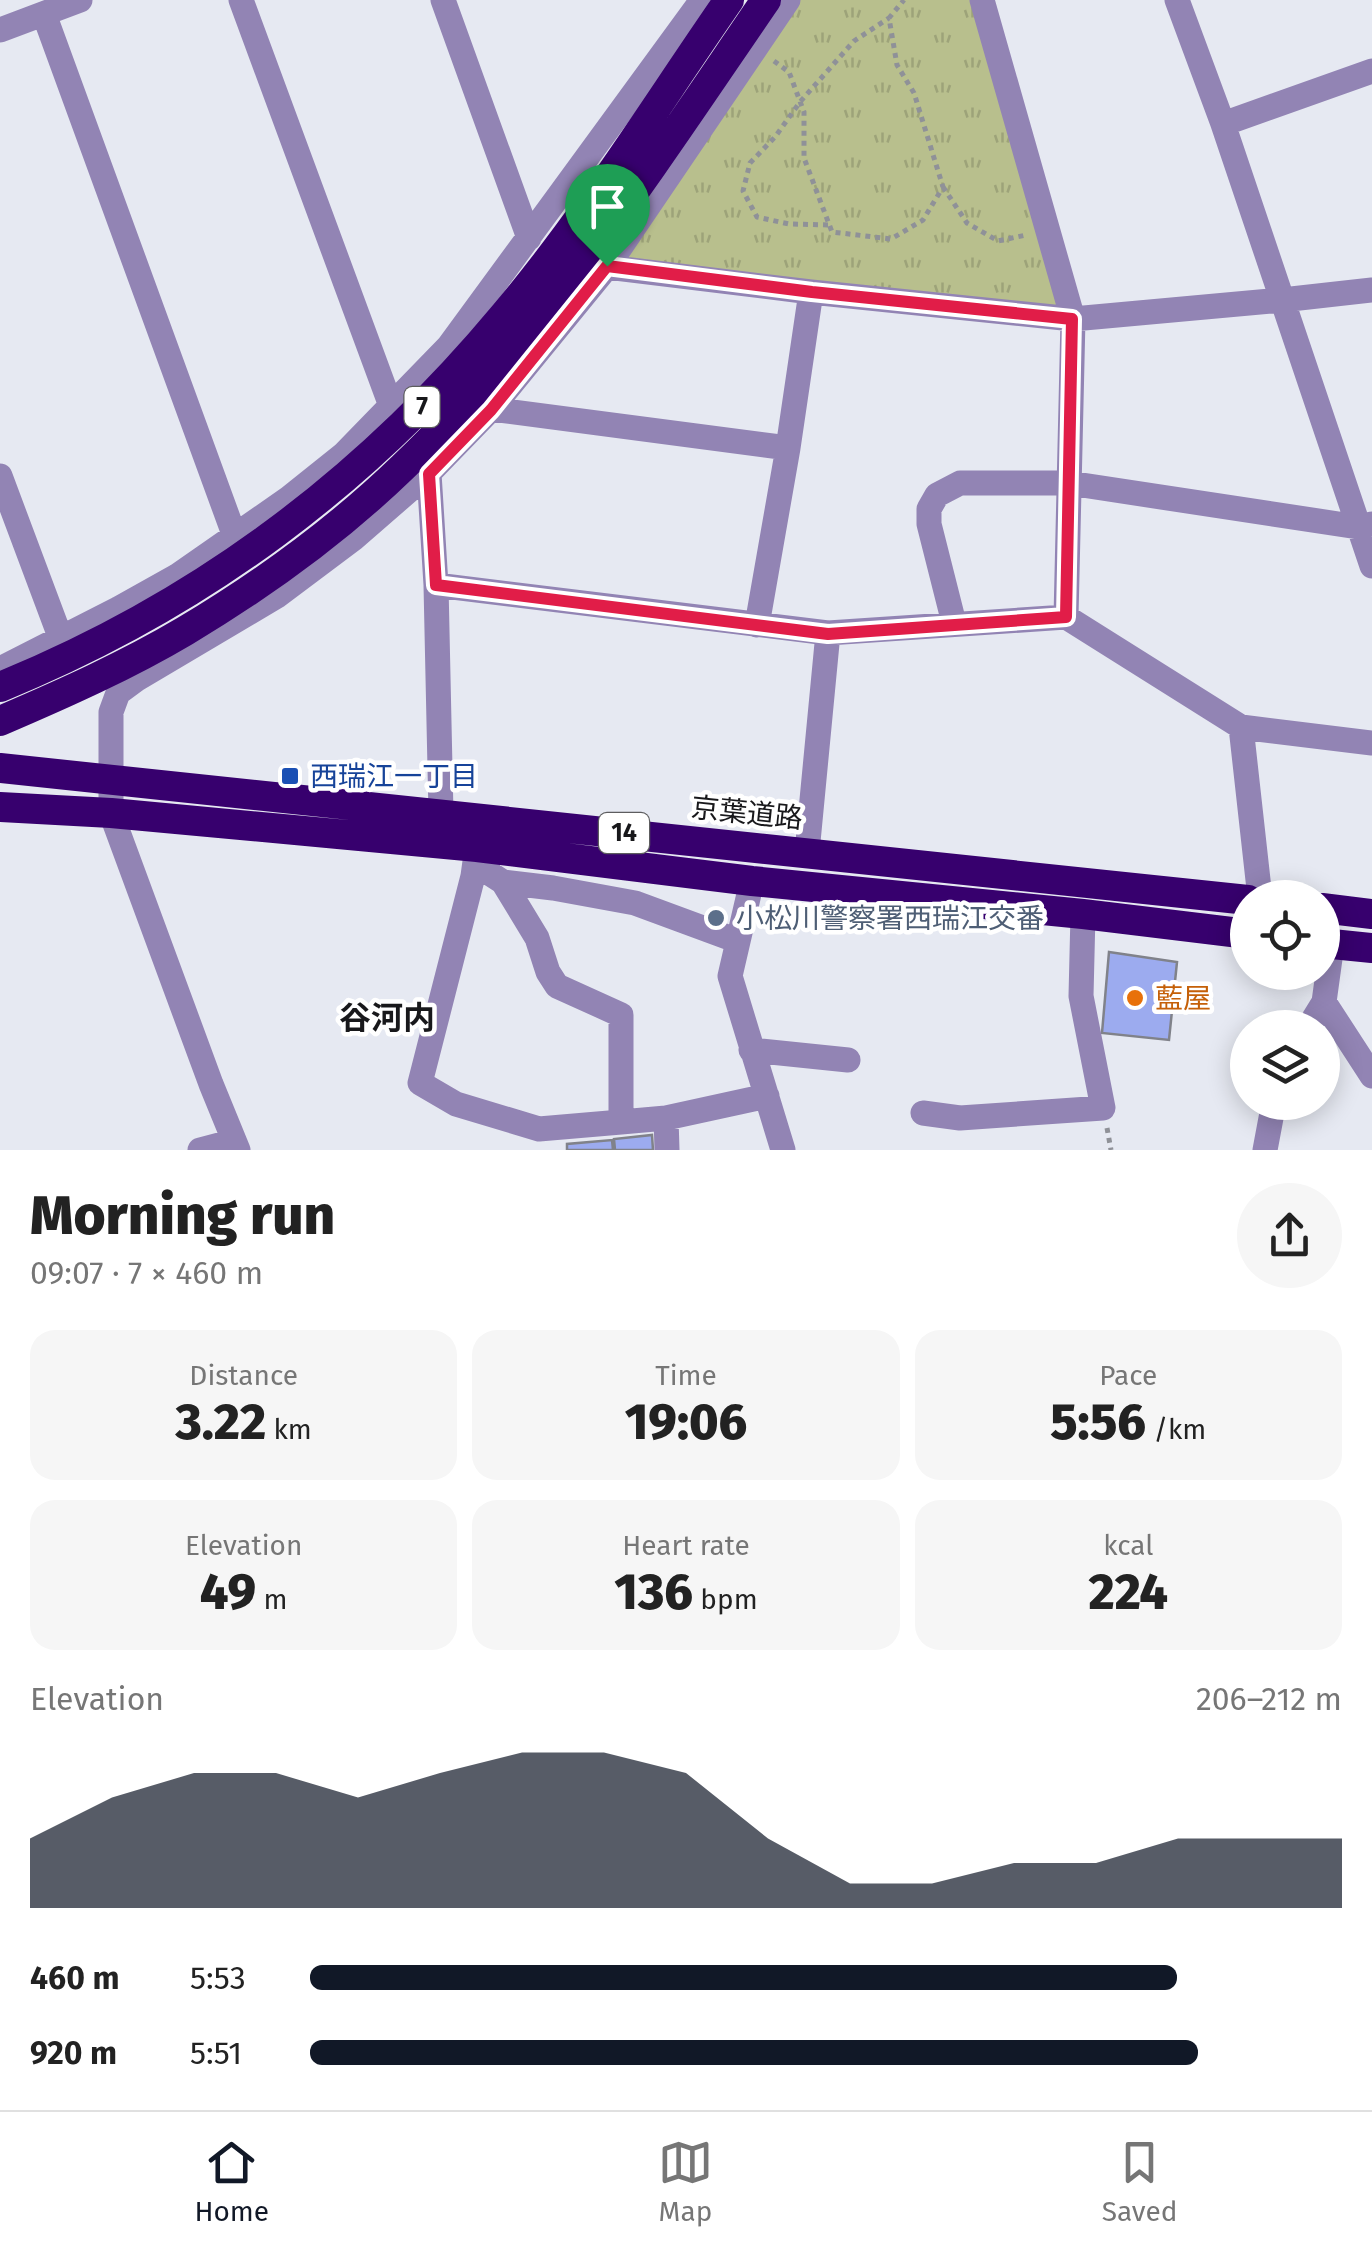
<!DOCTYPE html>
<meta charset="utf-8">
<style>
:root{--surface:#fff;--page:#f6f6f6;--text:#222;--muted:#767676;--line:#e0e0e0;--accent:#111827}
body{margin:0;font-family:"Fira Sans","Noto Sans JP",sans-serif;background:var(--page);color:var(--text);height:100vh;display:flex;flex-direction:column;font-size:38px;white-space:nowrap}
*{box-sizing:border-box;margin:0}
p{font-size:32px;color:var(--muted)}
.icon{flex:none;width:55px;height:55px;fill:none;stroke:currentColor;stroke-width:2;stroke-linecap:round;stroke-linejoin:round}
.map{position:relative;height:1150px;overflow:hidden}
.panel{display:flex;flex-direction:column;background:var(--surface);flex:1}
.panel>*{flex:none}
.buttons{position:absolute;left:1230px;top:880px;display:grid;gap:20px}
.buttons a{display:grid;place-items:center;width:110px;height:110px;border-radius:50%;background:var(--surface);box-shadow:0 5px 25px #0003;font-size:50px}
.pin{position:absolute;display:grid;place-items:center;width:85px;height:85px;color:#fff;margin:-102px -42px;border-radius:50% 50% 50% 0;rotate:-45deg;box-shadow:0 0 10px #0007}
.pin .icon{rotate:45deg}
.round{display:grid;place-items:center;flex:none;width:105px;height:105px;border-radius:52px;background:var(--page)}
.head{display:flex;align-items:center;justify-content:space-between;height:170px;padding:0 30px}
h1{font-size:55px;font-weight:800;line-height:75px}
.figures{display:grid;grid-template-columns:repeat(3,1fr);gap:15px;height:170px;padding:10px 30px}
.figures div{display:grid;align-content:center;border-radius:25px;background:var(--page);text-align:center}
.figures b{font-size:50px;font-weight:800}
.figures small{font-size:28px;font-weight:400}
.figures p{font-size:28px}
.chart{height:280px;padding:20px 30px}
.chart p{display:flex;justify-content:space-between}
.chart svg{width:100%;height:180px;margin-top:10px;fill:var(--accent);opacity:.7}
ul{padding:0 30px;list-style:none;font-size:32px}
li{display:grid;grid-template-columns:160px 120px 1fr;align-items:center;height:75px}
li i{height:25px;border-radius:12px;background:var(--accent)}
.dock{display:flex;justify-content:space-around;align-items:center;height:140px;border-top:2px solid var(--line);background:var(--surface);font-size:28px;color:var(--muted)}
.dock a{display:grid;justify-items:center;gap:5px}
.dock .active{color:var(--accent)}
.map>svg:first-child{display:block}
.park{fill:url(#park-tufts)}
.building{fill:#9cabef;stroke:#80828a;stroke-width:2.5}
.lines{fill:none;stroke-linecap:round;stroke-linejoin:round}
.path{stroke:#8f9198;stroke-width:5;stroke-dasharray:5 5;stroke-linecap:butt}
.minor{stroke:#9284b4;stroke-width:25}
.highway{stroke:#37006e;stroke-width:30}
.route-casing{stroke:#fff;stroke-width:20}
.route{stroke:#e11d48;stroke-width:12}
.transit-dot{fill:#1a4fb4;stroke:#fff;stroke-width:4}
.service-dot{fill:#5c6f8a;stroke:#fff;stroke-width:4}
.food-dot{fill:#e8710a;stroke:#fff;stroke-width:4}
.labels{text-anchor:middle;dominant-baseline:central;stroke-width:9;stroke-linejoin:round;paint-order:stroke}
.shield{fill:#fff;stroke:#5d5d5f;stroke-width:2.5}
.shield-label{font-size:25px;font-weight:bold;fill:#18181b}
.transit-label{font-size:28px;fill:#164399;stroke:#fff;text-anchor:start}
.street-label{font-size:28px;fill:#18181b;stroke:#fff}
.service-label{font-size:28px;fill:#4e5e75;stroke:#fff;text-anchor:start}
.food-label{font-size:28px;fill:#c56008;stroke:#fff;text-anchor:start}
.quarter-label{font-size:32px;font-weight:bold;fill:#18181b;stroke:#fff}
</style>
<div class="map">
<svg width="1372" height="1150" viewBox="0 0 1372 1150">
<defs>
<pattern id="park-tufts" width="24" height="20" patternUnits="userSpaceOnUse" patternTransform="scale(2.5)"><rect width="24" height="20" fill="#b8bf8d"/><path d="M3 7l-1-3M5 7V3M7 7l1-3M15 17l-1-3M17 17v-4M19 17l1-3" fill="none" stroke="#9da379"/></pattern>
</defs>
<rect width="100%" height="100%" fill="#e6e9f2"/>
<path class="park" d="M798 0H977L1065 312 615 262Z"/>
<path class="building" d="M1109 952 1177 962 1169 1040 1102 1033Z
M652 1135 653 1150H615L614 1139Z
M612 1140 613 1150H567V1144Z"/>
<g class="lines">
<path class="path" d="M774 61 789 72 804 112V158L832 232 891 239 923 220 943 187 914 93 897 65 889 18 904 0
M943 187 967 223 998 241 1026 235
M828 225 789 224 757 217 743 191 750 163 775 137 800 102 854 41 889 18
M1107 1128 1111 1150"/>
<path class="minor" d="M241 0 391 406
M443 0 529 238
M982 0 1073 319 1066 617 1241 727 1372 743
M1177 0 1223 124 1372 566
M44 14 235 537
M0 30 80 0
M1223 124 1372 71
M607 267 811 292 1073 319 1282 300 1372 290
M491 409 788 448
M429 473 436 585 441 814
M0 476 61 639
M436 585 828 633 1066 617
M954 623 929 524V509L937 495 960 483H1069L1358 527 1372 524
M757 625 788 448 811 292
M0 669 118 609 177 576 289 498 344 454 449 346 702 0
M1241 727 1260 898
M477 847 473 876 420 1083 456 1104 539 1129 621 1122
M483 848 489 873 503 882 537 938 548 972 557 986 621 1015V1122L666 1118 767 1096
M807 852 828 633
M752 881 730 976 783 1150
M503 882 553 888 635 903 738 941
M1332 944 1324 1002 1372 1076
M1308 1028 1324 1002
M751 1050 848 1060
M923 1113 960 1118 1103 1108 1081 996 1083 914
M666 1118 667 1150
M200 1150 234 1141
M238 1150 211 1084 111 813V712L118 693 137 679 277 596 353 539 429 473 491 409 607 267 788 0
M1265 1150 1274 1102"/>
<path class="highway" d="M0 687C201 605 366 481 505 314 588 216 656 105 729 0
M0 721C63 694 126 666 185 631 262 585 338 530 403 467 547 330 654 163 766 0
M0 768 1248 900
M0 807 111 813 477 847 752 881 1083 914 1248 934
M1322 908 1372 914
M1322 943 1372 948"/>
</g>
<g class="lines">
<g class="route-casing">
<path id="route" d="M607 266 812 292 1072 319 1066 617 828 634 436 585 429 474 491 410Z"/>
</g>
<use href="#route" class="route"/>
</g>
<rect class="transit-dot" x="280" y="766" width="20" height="20" rx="5"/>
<circle class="service-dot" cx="716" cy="918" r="10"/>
<circle class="food-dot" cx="1135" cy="998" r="10"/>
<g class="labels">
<g class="shield">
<rect x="404.5" y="387" width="35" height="40" rx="8"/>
<rect x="599" y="813" width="50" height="40" rx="8"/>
</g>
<g class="shield-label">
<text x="422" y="407">7</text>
<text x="624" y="833">14</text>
</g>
<g class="transit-label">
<text x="310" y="776">西瑞江一丁目</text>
</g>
<g class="street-label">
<text transform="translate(747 813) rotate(6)">京葉道路</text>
</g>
<g class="service-label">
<text x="736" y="918">小松川警察署西瑞江交番</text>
</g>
<g class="food-label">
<text x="1155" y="998">藍屋</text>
</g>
<g class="quarter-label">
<text x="387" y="1018">谷河内</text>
</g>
</g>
</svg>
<div class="buttons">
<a><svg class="icon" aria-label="locate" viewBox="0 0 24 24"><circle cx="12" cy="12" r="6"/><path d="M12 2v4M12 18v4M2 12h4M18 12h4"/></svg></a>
<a><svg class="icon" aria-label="layers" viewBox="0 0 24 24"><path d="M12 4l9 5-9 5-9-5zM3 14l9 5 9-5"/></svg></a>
</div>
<div class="pin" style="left:607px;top:266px;background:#1e9e55"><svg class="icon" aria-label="arrive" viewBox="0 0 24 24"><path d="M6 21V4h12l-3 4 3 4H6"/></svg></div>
</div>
<section class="panel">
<div class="head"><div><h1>Morning run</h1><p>09:07 · 7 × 460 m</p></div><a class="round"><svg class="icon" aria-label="share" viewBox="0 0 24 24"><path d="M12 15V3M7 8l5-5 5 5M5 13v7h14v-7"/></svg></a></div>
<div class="figures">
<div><p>Distance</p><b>3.22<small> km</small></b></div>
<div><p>Time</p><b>19:06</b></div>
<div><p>Pace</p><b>5:56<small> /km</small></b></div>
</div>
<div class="figures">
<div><p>Elevation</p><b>49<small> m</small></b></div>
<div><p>Heart rate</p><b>136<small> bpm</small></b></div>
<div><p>kcal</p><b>224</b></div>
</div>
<div class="chart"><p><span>Elevation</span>206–212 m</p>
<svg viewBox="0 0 160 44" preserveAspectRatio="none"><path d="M0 44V27L10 17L20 11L30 11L40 17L50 11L60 6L70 6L80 11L90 27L100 38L110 38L120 33L130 33L140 27L150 27L160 27V44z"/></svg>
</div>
<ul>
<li><b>460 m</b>5:53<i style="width:84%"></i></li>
<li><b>920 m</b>5:51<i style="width:86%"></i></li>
</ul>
</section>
<nav class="dock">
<a class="active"><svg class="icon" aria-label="home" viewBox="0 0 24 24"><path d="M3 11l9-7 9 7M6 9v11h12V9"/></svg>Home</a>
<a><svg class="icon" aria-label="map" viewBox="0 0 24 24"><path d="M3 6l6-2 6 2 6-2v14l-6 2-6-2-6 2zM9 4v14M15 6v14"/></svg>Map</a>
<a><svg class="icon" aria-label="saved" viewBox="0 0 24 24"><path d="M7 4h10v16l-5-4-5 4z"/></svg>Saved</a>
</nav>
